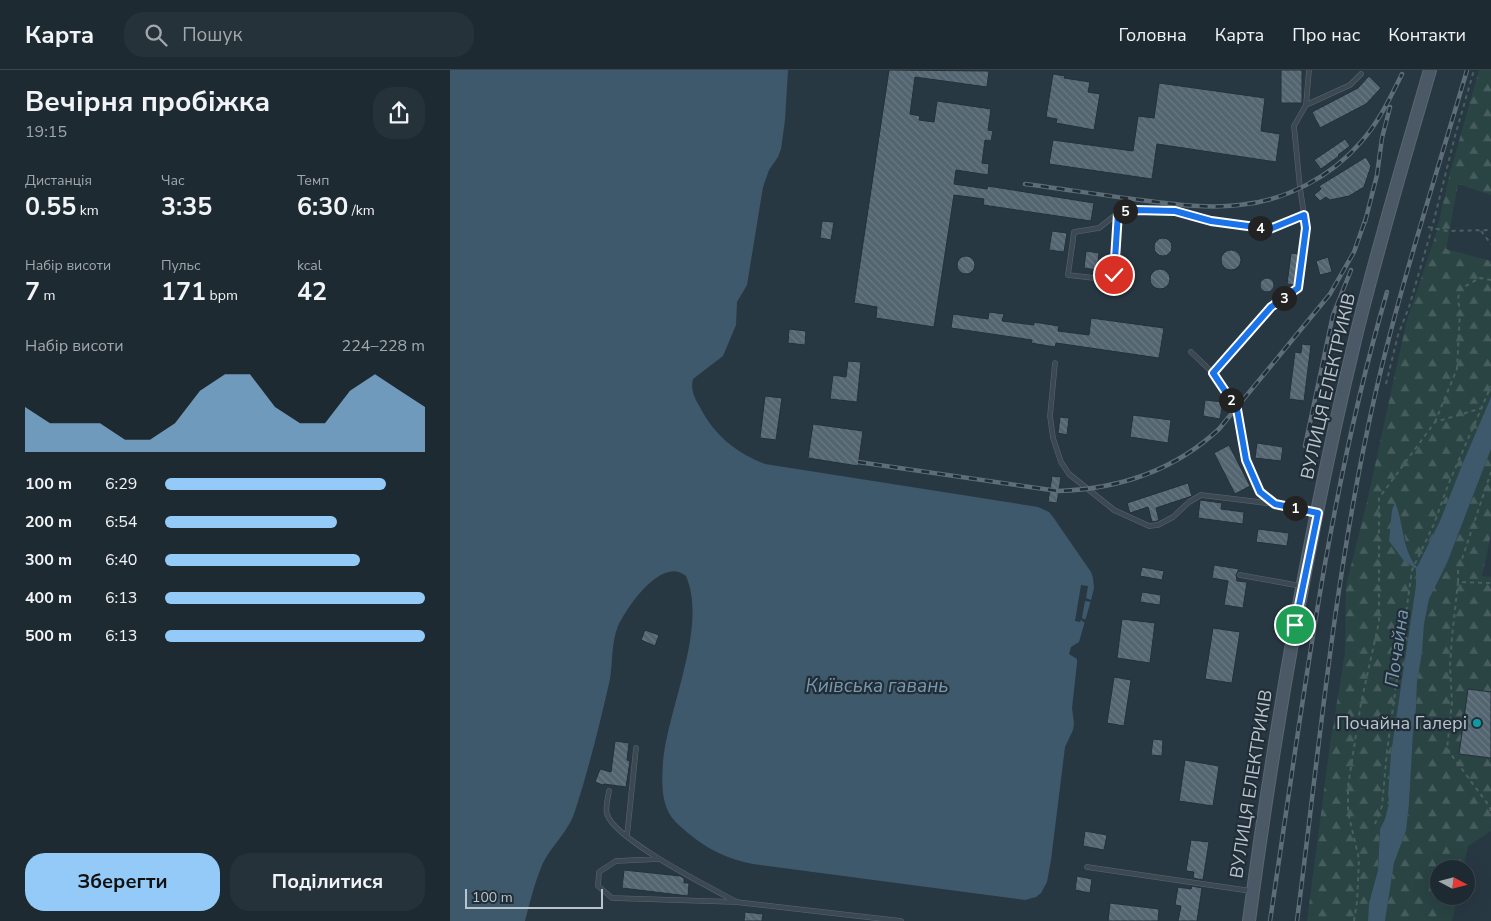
<!DOCTYPE html>
<html lang="uk">
<meta charset="utf-8">
<style>
:root{--surface:#1e2a32;--page:#26323a;--text:#f1f3f6;--muted:#a1a7ac;--line:#3c464d;--accent:#94caf7}
body{margin:0;font-family:"Nunito Sans",sans-serif;background:var(--page);color:var(--text);height:100vh;display:flex;flex-direction:column;font-size:19px;white-space:nowrap}
*{box-sizing:border-box;margin:0}
p{font-size:16px;color:var(--muted)}
.icon{flex:none;width:28px;height:28px;fill:none;stroke:currentColor;stroke-width:2;stroke-linecap:round;stroke-linejoin:round}
.map{position:relative;flex:1;overflow:hidden}
.sheet{display:flex;flex-direction:column;background:var(--surface);width:450px}
.sheet>*{flex:none}
.needle{width:32px;rotate:97deg}
.tools{position:absolute;left:980px;top:790px;display:grid;gap:10px}
.tools a{display:grid;place-items:center;width:45px;height:45px;border-radius:50%;background:var(--surface);box-shadow:0 5px 20px #0002,0 0 0 1px var(--line);font-size:25px}
.scale{position:absolute;left:15px;bottom:12px;width:138px;box-sizing:border-box;padding-left:5px;border:2px solid #b9c4cc;border-top:0;font-size:14px;line-height:18px;white-space:nowrap;color:#b9c4cc;-webkit-text-stroke:4px #212e38;paint-order:stroke}
.pin{position:absolute;display:grid;place-items:center;width:42px;height:42px;color:#fff;margin:-21px;border:2px solid #fff;border-radius:50%;box-shadow:0 1px 5px #0007}
.km{position:absolute;width:25px;height:25px;margin:-12px;border-radius:50%;background:#222;color:#fff;font-size:14px;line-height:25px;text-align:center}
.round{display:grid;place-items:center;flex:none;width:52px;height:52px;border-radius:20px;background:var(--page)}
.headline{display:flex;align-items:center;justify-content:space-between;height:85px;padding:0 25px}
h1{font-size:28px;font-weight:700;line-height:38px}
.metrics{display:grid;grid-template-columns:repeat(3,1fr);gap:8px;height:85px;padding:5px 25px}
.metrics div{display:grid;align-content:center}
.metrics b{font-size:25px;font-weight:700}
.metrics small{font-size:14px;font-weight:400}
.metrics p{font-size:14px}
.chart{height:140px;padding:10px 25px}
.chart p{display:flex;justify-content:space-between}
.chart svg{width:100%;height:90px;margin-top:5px;fill:var(--accent);opacity:.7}
.primary-button{display:flex;gap:10px;margin-top:auto;padding:10px 25px}
.primary-button a{flex:1;height:58px;border-radius:20px;background:var(--accent);color:#111;font-size:20px;font-weight:700;line-height:58px;text-align:center}
.primary-button a+a{background:var(--page);color:var(--text)}
ul{padding:0 25px;list-style:none;font-size:16px}
li{display:grid;grid-template-columns:80px 60px 1fr;align-items:center;height:38px}
li i{height:12px;border-radius:6px;background:var(--accent)}
header{display:flex;align-items:center;gap:30px;box-sizing:border-box;height:70px;padding:0 25px;background:var(--surface);border-bottom:1px solid var(--line)}
header strong{font-size:24px}
nav{display:flex;gap:28px;margin-inline-start:auto;font-size:18px}
.search{width:350px;height:45px;background:var(--page);display:flex;align-items:center;gap:12px;box-sizing:border-box;padding:0 18px;border-radius:20px;color:var(--muted);font-size:19px}
main{display:flex;flex:1;min-height:0}
.map>svg:first-child{display:block}
.forest{fill:url(#forest-firs)}
.water{fill:#3e596b}
.pier{fill:#283843}
.building{fill:url(#building-back-hatch);stroke:#23303a}
.lines{fill:none;stroke-linecap:round;stroke-linejoin:round}
.lane-casing{stroke:#5a6770;stroke-width:5.5}
.secondary-casing{stroke:#5a6770;stroke-width:14}
.path{stroke:#48605f;stroke-width:2;stroke-dasharray:4 4;stroke-linecap:butt}
.lane{stroke:#3c4953;stroke-width:4.5}
.secondary{stroke:#4a5965;stroke-width:12}
.rail-casing{stroke:#5e6e79;stroke-width:4.5}
.rail{stroke:#212e38;stroke-width:2.5;stroke-dasharray:8;stroke-linecap:butt}
.route-casing{stroke:#fff;stroke-width:10}
.route{stroke:#1a73e8;stroke-width:6}
.culture-dot{fill:#0f9aa8;stroke:#212e38;stroke-width:2}
.labels{text-anchor:middle;dominant-baseline:central;stroke-width:4.5;stroke-linejoin:round;paint-order:stroke}
.street-label{font-size:18px;fill:#b9c4cc;stroke:#212e38}
.poi-label{font-size:18px;fill:#b9c4cc;stroke:#212e38;text-anchor:end}
.water-label{font-size:19px;font-style:italic;fill:#7a99ae;stroke:#212e38}
</style>
<header>
<strong>Карта</strong>
<div class="search"><svg class="icon" aria-label="search" viewBox="0 0 24 24"><circle cx="10" cy="10" r="6"/><path d="M15 15l6 6"/></svg>Пошук</div>
<nav><a>Головна</a><a>Карта</a><a>Про нас</a><a>Контакти</a></nav>
</header>
<main>
<section class="sheet">
<div class="headline"><div><h1>Вечірня пробіжка</h1><p>19:15</p></div><a class="round"><svg class="icon" aria-label="share" viewBox="0 0 24 24"><path d="M12 15V3M7 8l5-5 5 5M5 13v7h14v-7"/></svg></a></div>
<div class="metrics">
<div><p>Дистанція</p><b>0.55<small> km</small></b></div>
<div><p>Час</p><b>3:35</b></div>
<div><p>Темп</p><b>6:30<small> /km</small></b></div>
</div>
<div class="metrics">
<div><p>Набір висоти</p><b>7<small> m</small></b></div>
<div><p>Пульс</p><b>171<small> bpm</small></b></div>
<div><p>kcal</p><b>42</b></div>
</div>
<div class="chart"><p><span>Набір висоти</span>224–228 m</p>
<svg viewBox="0 0 160 44" preserveAspectRatio="none"><path d="M0 44V22L10 30L20 30L30 30L40 38L50 38L60 30L70 14L80 6L90 6L100 22L110 30L120 30L130 14L140 6L150 14L160 22V44z"/></svg>
</div>
<ul>
<li><b>100 m</b>6:29<i style="width:85%"></i></li>
<li><b>200 m</b>6:54<i style="width:66%"></i></li>
<li><b>300 m</b>6:40<i style="width:75%"></i></li>
<li><b>400 m</b>6:13<i style="width:100%"></i></li>
<li><b>500 m</b>6:13<i style="width:100%"></i></li>
</ul>
<div class="primary-button"><a>Зберегти</a><a>Поділитися</a></div>
</section>
<div class="map">
<svg width="1041" height="851" viewBox="0 0 1041 851">
<defs>
<pattern id="forest-firs" width="22" height="20" patternUnits="userSpaceOnUse" patternTransform="scale(1.25)"><rect width="22" height="20" fill="#2a4443"/><path d="M5 1l3.5 6h-7zM16 11l3.5 6h-7z" fill="#475d5d"/></pattern>
<pattern id="building-back-hatch" width="6" height="6" patternUnits="userSpaceOnUse" patternTransform="scale(1.25)"><rect width="6" height="6" fill="#536570"/><path d="M-1 5l2 2M0 0l6 6M5-1l2 2" fill="none" stroke="#6a7983"/></pattern>
</defs>
<rect width="100%" height="100%" fill="#283843"/>
<path class="forest" d="M1029 0H1041V125L1008 114 996 179 1041 191V327L1012 395 990 451 967 497 959 484 948 440 939 471 966 499V515L941 683 938 724 939 733 935 749 930 759 928 800 919 833 918 851H857L880 675 895 583 896 516 917 432 956 254 986 164 1000 103Z
M1041 379V464L1032 506 1041 507V622L1018 620 1010 684 1041 688V761L1018 776 1013 799H989V826H1008L1002 851H935L944 793 956 761 959 734 963 663 966 638 967 612 972 583 974 554 979 528 997 493Z"/>
<path class="water" d="M0 0H338L335 50 331 79 328 87 319 100 313 117 297 215 287 232 286 255 273 286 243 309C240 320 245 329 251 339 265 366 287 383 315 394L588 437 599 442 603 447 641 502 643 508 644 518 641 530 629 572 621 577 619 584 627 589V593L622 638 624 653 623 660 615 677 601 790 597 812 591 823 586 827 575 830 303 794C278 789 258 780 238 763 231 757 222 750 218 741 211 726 212 708 213 692 218 637 258 557 236 506 212 485 176 538 168 556 161 573 163 591 160 609 150 653 139 698 125 741 119 761 102 775 93 793 85 811 80 832 75 851H0Z
M1041 327V379L997 493 979 529 974 554 972 583 967 612 966 638 963 663 959 734 956 761 944 793 935 851H918L919 833 928 800 930 759 935 749 939 733 938 724 941 683 966 515V499L954 491 939 471 942 440 945 432C954 453 952 480 967 497L990 451 1012 395Z"/>
<path class="pier" d="M631 515 638 516 636 528 641 530V532L635 531 632 548 636 550 635 553 631 550 630 552 625 551Z"/>
<path class="building" d="M439 0 539 1 537 17 465 7 460 44 470 46 469 50 484 52 487 31 541 39 538 60 543 61 541 71 535 70 532 93 539 94 538 105 506 100 504 114 537 119 538 116 644 133 641 151 533 135 534 129 504 125 484 257 426 248 427 237 404 233Z
M831 0H852V33H831Z
M603 4 615 6 614 8 640 12 638 22 650 24 644 60 606 53 607 49 596 47Z
M919 6 931 18 916 34 870 58 862 42 908 18Z
M709 13 815 28 811 61 830 64 826 92 707 74 702 109 599 94 603 70 683 81 688 46 704 48Z
M895 69 900 76 888 85 889 86 871 99 864 90Z
M916 87 921 96 914 117 899 126 880 130 876 127 870 131 864 125 871 119 869 116Z
M372 151 384 152 381 170 370 168Z
M602 161 617 163 614 182 599 180Z
M704 177a9 9 0 1 1 18 0a9 9 0 1 1-18 0Z
M771 190a10 10 0 1 1 20 0a10 10 0 1 1-20 0Z
M636 181 649 183 647 200 634 198Z
M841 183 848 184 844 215 837 214Z
M507 195a9 9 0 1 1 18 0a9 9 0 1 1-18 0Z
M878 187 882 202 870 205 866 191Z
M700 209a10 10 0 1 1 20 0a10 10 0 1 1-20 0Z
M810 215a7 7 0 1 1 14 0a7 7 0 1 1-14 0Z
M539 242 554 244 552 251 584 255V252L609 256 608 261 639 265 641 248 714 258 709 288 606 273 605 277 581 273 582 270 501 258 503 244 538 249Z
M339 259 356 261 355 275 338 273Z
M852 274 861 275 854 331 839 329 845 282 851 283Z
M398 291 411 292 407 332 380 329 383 305 396 307Z
M315 326 332 328 326 370 310 368Z
M755 330 773 332 770 349 753 346Z
M683 345 721 350 718 373 680 367Z
M610 347 619 348 617 365 608 363Z
M363 354 413 361 408 396 358 388Z
M807 373 833 377 831 391 805 388Z
M779 375 800 416 785 424 764 383Z
M602 406 611 407 607 433 598 432Z
M738 413 742 426 706 438 709 450 707 451 702 452 698 437 680 443 677 433Z
M750 430 772 433 771 439 794 442 793 454 748 448Z
M808 459 839 463 837 476 806 472Z
M764 495 789 499 786 505 787 511 797 512 793 538 774 535 778 511 762 508Z
M692 497 714 501 712 510 690 506Z
M692 522 711 525 710 535 690 532Z
M672 549 705 553 700 593 667 588Z
M763 558 790 562 782 613 755 609Z
M195 560 209 565 205 576 191 570Z
M664 607 681 610 674 656 657 653Z
M1018 619 1041 622V688L1009 684Z
M703 669 713 670 712 686 701 685Z
M165 671 179 673 177 690 180 691 176 717 154 714 153 715 145 712 150 699 161 702Z
M735 690 769 696 763 736 729 731Z
M635 761 657 765 654 780 633 776Z
M741 770 759 772 753 810 743 808 744 802 736 801Z
M174 800 230 806 234 808V813H239L238 826 172 818Z
M627 806 642 809 640 823 625 820Z
M742 816 752 818 747 851H728L731 836 725 835 728 817 741 819Z
M660 833 709 839 708 851H658Z
M295 842 313 844 312 851H294Z"/>
<g class="lines">
<g class="lane-casing">
<path id="lane" d="M856 35 900 15 911 4
M668 143 649 158 624 162 618 205 653 209 664 205 668 143 685 140 725 141 761 151 820 159 854 145
M741 282 763 303 787 339 796 390 810 423 825 434 865 443
M605 293 600 346 603 368 611 392 619 404 664 440 699 456 708 455 723 447 739 432 751 425 825 434
M763 303 821 237 848 218 856 158 850 118 844 56 856 35 859 0
M790 505 851 516
M159 721C158 728 155 738 157 744 164 769 259 817 285 831
M177 766 186 678
M208 789 166 791 149 802 148 816 162 828 286 832 451 851
M637 797 801 821"/>
</g>
<g class="secondary-casing">
<path id="secondary" d="M799 851C825 656 859 461 905 270 927 179 954 90 980 0"/>
</g>
<path class="path" d="M978 157 997 161 1041 160
M1031 161 1041 174
M936 314 948 265 959 237 982 158 1005 66 1024 0
M985 352 1007 299 1010 241 1008 229 1010 219 1030 208 1041 210
M1008 512 1002 567 1000 596 1002 632 997 679 1040 737 1041 746
M1040 513 1008 512V501L1041 402
M925 754 932 736 937 681 962 500 984 454 998 415 1041 316
M904 851 907 832 909 789 898 742V716L911 633 929 552V428L985 352 1032 338"/>
<use href="#lane" class="lane"/>
<use href="#secondary" class="secondary"/>
<g class="rail-casing">
<path id="rail" d="M575 114C613 119 652 125 691 130 723 134 757 139 789 135 835 131 881 107 911 72 929 52 940 28 952 4
M915 152 927 105 932 68 940 37
M855 376 883 245 901 200
M408 392 608 421C669 419 724 401 769 359L880 224 904 182 917 145
M820 851C852 640 877 427 937 222
M847 851C868 688 883 523 917 362 942 240 982 120 1017 0"/>
</g>
<use href="#rail" class="rail"/>
</g>
<g class="lines">
<g class="route-casing">
<path id="route" d="M664 205 668 143 685 140 725 141 761 151 820 159 854 145 856 158 848 218 821 237 763 303 787 339 796 390 810 422 825 434 868 443 845 555"/>
</g>
<use href="#route" class="route"/>
</g>
<circle class="culture-dot" cx="1027" cy="653" r="5"/>
<g class="labels">
<g class="street-label">
<text transform="translate(878 316) rotate(-77)">ВУЛИЦЯ ЕЛЕКТРИКІВ</text>
<text transform="translate(801 714) rotate(-81)">ВУЛИЦЯ ЕЛЕКТРИКІВ</text>
</g>
<g class="poi-label">
<text x="1017" y="653">Почайна Галері</text>
</g>
<g class="water-label">
<text transform="translate(947 578) rotate(-82)">Почайна</text>
<text x="427" y="616">Київська гавань</text>
</g>
</g>
</svg>
<div class="tools">
<a><svg class="needle" viewBox="-14 -14 28 28"><path d="M0-13l5 13h-10z" fill="#e53935"/><path d="M0 13l5-13h-10z" fill="#a1a7ac"/></svg></a>
</div>
<div class="scale">100 m</div>
<div class="pin" style="left:845px;top:555px;background:#1e9e55"><svg class="icon" aria-label="arrive" viewBox="0 0 24 24"><path d="M6 21V4h12l-3 4 3 4H6"/></svg></div>
<div class="pin" style="left:664px;top:205px;background:#d93025"><svg class="icon" aria-label="check" viewBox="0 0 24 24"><path d="M5 12l5 5 9-10"/></svg></div>
<b class="km" style="left:845px;top:438px">1</b>
<b class="km" style="left:781px;top:330px">2</b>
<b class="km" style="left:834px;top:228px">3</b>
<b class="km" style="left:810px;top:158px">4</b>
<b class="km" style="left:675px;top:141px">5</b>
</div>
</main>
